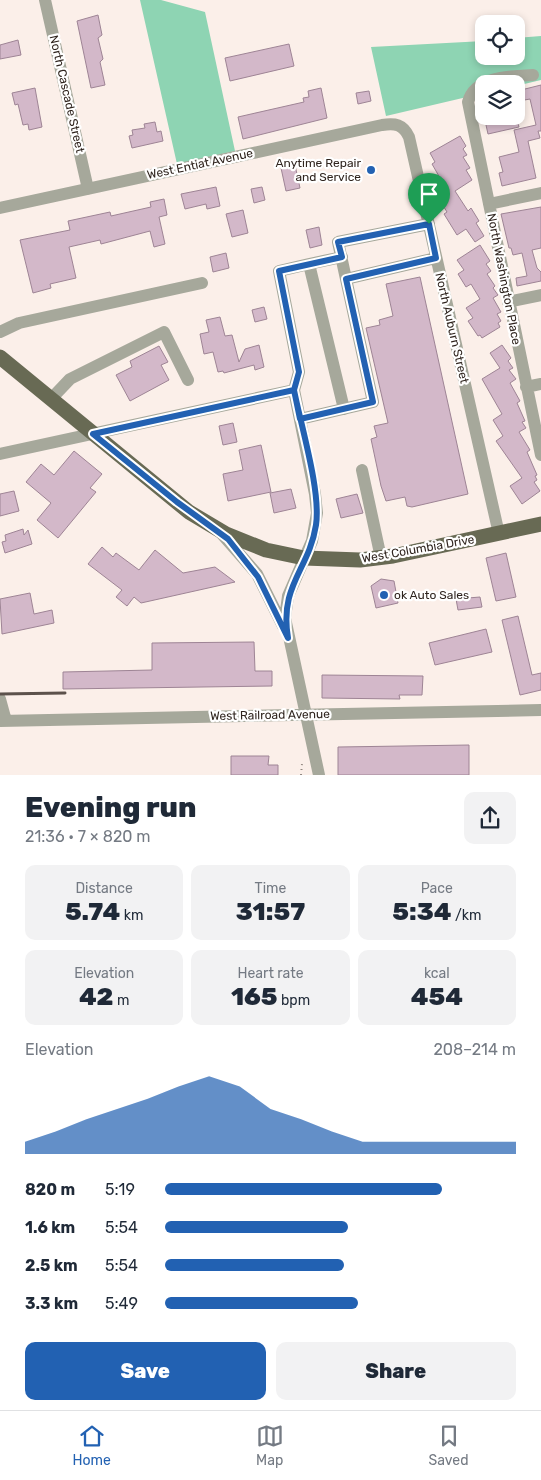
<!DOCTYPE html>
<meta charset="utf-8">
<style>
:root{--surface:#fff;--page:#f2f2f3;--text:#1f2937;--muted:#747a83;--line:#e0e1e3;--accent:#2261b2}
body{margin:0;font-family:Rubik,sans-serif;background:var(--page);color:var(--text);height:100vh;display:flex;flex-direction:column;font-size:19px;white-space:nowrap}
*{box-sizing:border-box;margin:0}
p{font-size:16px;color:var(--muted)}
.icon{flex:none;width:28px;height:28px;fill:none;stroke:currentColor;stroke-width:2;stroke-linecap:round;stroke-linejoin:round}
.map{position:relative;height:775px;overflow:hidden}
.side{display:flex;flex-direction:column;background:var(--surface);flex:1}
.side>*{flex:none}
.tools{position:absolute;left:475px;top:15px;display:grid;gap:10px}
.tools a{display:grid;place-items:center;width:50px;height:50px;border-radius:10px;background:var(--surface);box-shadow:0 2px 8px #0003;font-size:25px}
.pin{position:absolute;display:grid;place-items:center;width:42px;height:42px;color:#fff;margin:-51px -21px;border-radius:50% 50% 50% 0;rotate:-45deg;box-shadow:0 0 5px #0007}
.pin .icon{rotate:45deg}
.round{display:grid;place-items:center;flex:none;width:52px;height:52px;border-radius:10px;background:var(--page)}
.overview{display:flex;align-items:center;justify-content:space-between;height:85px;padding:0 25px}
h1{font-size:28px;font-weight:800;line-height:38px}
.stats{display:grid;grid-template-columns:repeat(3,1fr);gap:8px;height:85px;padding:5px 25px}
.stats div{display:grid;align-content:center;border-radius:10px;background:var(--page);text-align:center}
.stats b{font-size:25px;font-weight:800}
.stats small{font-size:14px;font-weight:400}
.stats p{font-size:14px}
.chart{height:140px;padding:10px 25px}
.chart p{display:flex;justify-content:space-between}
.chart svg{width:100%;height:90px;margin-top:5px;fill:var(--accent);opacity:.7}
.cta{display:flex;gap:10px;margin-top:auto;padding:10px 25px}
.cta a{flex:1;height:58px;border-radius:10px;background:var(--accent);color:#fff;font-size:20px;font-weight:800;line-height:58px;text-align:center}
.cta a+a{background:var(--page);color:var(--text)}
ul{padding:0 25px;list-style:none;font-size:16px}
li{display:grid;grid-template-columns:80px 60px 1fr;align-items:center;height:38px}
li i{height:12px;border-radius:6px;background:var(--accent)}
.tabs{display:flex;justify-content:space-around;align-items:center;height:70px;border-top:1px solid var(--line);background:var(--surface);font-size:14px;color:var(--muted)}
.tabs a{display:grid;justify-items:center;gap:2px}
.tabs .selected{color:var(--accent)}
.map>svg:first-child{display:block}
.green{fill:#8ed4b3}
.building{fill:#d3b8c9;stroke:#9e8495}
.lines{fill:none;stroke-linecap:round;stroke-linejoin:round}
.path{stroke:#918680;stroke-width:2;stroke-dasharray:1 4;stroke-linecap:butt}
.minor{stroke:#a6a89b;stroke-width:12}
.major{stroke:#686a54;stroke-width:15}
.rail{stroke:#5c514b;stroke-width:3}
.route-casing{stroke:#fff;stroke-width:10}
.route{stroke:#2261b2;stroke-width:6}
.poi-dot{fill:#2261b2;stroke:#fff;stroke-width:2}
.labels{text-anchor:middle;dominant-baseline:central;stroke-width:4.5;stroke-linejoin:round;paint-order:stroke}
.street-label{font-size:12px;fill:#2f241e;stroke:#fff}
.poi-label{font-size:12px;fill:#2f241e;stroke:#fff;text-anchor:end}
</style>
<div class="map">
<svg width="541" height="775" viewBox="0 0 541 775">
<rect width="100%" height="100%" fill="#fbefe9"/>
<path class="green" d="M140 0H161L205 12 235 151 177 164Z
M541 36V80L516 86V84H484V93L386 116 371 47 484 41V56H516V38Z"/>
<path class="building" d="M98 15 102 35 98 38 103 59 100 62 105 85 91 88 77 21Z
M18 40 21 55 0 59V45Z
M289 44 294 66 230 81 225 58Z
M541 85V131H538L540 138 528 141 536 178 502 186 499 173 503 172 499 157 519 152 514 130 536 125 530 99 519 101 517 91Z
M35 88 42 127 29 130 28 124 23 125 18 104 15 105 12 93Z
M321 88 327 118 243 139 238 117 304 102 303 98 309 97 308 91Z
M369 91 371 101 358 104 356 93Z
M484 116H516L519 127 488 134Z
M155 122 157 132 161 131 163 141 132 148 129 136 133 135 132 130 145 128 144 124Z
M460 136 466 146 463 149 467 155 463 157 470 168 466 170 472 180 455 191 468 211 471 208 479 221 476 223 484 236 475 242 466 229 457 235 444 214 447 212 442 204 446 202 438 189 441 187 436 180 440 178 432 164 435 162 430 153Z
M295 165 300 188 286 191 281 168Z
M216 187 220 206 207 209 206 204 185 209 181 194Z
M262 187 265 200 254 203 251 189Z
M164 199 167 215 159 217 165 244 154 247 150 231 101 244 100 240 69 247 76 278 50 284 51 288 33 293 20 240 70 230 68 221 110 212 111 216 151 207 150 202Z
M541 207V248L532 250 537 268 541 272V281L517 286 516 278 527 276 522 253 513 255 511 248H509L501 214Z
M243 210 248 233 232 237 226 214Z
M319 227 322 245 310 248 306 230Z
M480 245 490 261 486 264 491 271 487 274 495 286 493 288 498 295 493 298 501 312 497 314 501 321 498 323 500 327 482 338 480 335 478 336 468 321 473 318 466 308 480 299 471 284 466 287 458 274 464 270 457 260Z
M226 253 229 268 213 272 210 257Z
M420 277 468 494 412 507 407 506 405 497 386 501 381 486 371 439 377 437 374 426 388 423 366 328 380 325 379 320 393 316 386 284Z
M264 307 267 319 255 322 252 310Z
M220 317 225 336 232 335 239 362 245 349 259 345 264 367 255 370 254 365 224 373 223 371 218 372 213 352 204 354 200 334 209 332 206 320Z
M502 345 511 358 508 361 513 368 509 370 516 379 510 383 520 401 517 403 525 421 522 422 526 428 519 432 530 450 527 452 537 475 535 476 537 480 534 482 540 491 522 504 510 486 522 478 496 441 503 436 493 420 502 414 482 379 500 368 490 353Z
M159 346 168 362 161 365 169 380 130 401 116 375 132 367 130 361Z
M233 423 237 442 223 445 219 426Z
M261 445 271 492 228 501 223 474 243 470 239 450Z
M74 451 102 474 90 488 96 492 58 538 37 520 51 503 26 482 41 464 54 475Z
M291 489 296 508 274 513 270 493Z
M14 491 19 511 0 516V494Z
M357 494 363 513 341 518 336 499Z
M23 529 24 535 28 530 32 544 5 553 2 542 6 541 5 535Z
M102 547 113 557 116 553 139 570 155 550 183 573 215 567 235 582 141 603 134 597 127 606 116 597 122 590 88 564Z
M506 553 516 597 496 601 486 558Z
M381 579 394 581 398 603 376 608 371 586Z
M30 593 34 614 52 610 54 623 2 634 0 599Z
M480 597 482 607 458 610 456 599Z
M518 616 532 675 541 673V690L520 695 502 620Z
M486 629 492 652 435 665 429 643Z
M254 642 255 671H272V686L63 689V672L152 670V643Z
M322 675 423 676 422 695H399L400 699 322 698Z
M469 745V775H338V747Z
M231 756H269L268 765H278V775H231Z"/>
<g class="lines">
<path class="path" d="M301 775 302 764"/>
<path class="minor" d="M45 0 88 189
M533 75C511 76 475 76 468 102L541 455
M489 204 541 193
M0 208 382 125C395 123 403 124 409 137L499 534
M342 257 309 264 344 409
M309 264 279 271 299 372 294 390 315 494 317 513 312 541 288 596 285 618 319 775
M346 279 338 242 429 224
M508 302 541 295
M0 332 19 323 202 283
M526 387 541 384
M51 399 70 379 164 332 188 380
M300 419 373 402 346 279 436 258
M0 454 294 390
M362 470 381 558
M221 533 257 574 283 626
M0 699 6 721
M0 721 541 710"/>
<path class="major" d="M0 357 189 512 226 534 266 550 304 558 360 560 393 556 541 524"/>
<path class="rail" d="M0 694 65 693"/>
</g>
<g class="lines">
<g class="route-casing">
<path id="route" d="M429 224 338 242 342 257 279 271 299 372 294 390C301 426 321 491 316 525 309 570 279 585 288 638L258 577 228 539 177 502 93 434 294 390 300 419 373 402 346 279 436 258 429 224"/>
</g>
<use href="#route" class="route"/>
</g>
<g class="poi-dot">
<circle cx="371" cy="170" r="5"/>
<circle cx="384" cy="595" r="5"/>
</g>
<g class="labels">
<g class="street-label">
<text transform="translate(67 94) rotate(77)">North Cascade Street</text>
<text transform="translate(200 164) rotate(-12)">West Entiat Avenue</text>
<text transform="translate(504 279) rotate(79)">North Washington Place</text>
<text transform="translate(452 328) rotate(77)">North Auburn Street</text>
<text transform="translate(418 549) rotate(-10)">West Columbia Drive</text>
<text transform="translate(270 715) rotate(-1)">West Railroad Avenue</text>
</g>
<g class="poi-label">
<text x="361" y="163">Anytime Repair<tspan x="361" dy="14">and Service</tspan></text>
<text x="394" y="595" text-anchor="start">ok Auto Sales</text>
</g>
</g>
</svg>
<div class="tools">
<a><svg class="icon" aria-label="locate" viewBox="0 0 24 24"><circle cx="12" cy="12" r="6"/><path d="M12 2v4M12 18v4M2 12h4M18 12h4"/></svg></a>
<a><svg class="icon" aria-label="layers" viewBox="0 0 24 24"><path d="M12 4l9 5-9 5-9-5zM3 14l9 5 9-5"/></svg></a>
</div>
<div class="pin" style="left:429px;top:224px;background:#1e9e55"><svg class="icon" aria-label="arrive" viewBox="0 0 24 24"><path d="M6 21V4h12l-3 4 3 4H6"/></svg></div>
</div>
<section class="side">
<div class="overview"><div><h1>Evening run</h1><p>21:36 · 7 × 820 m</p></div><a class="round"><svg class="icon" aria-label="share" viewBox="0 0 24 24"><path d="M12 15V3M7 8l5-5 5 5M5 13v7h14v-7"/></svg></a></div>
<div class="stats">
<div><p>Distance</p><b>5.74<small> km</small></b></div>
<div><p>Time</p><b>31:57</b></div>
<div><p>Pace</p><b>5:34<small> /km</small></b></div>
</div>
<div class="stats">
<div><p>Elevation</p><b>42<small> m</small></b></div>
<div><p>Heart rate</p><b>165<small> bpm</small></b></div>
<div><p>kcal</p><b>454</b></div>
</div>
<div class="chart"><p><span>Elevation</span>208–214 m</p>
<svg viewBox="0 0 160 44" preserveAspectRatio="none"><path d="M0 44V38L10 33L20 27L30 22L40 17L50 11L60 6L70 11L80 22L90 27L100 33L110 38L120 38L130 38L140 38L150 38L160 38V44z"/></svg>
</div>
<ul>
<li><b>820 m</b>5:19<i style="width:79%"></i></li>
<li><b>1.6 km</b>5:54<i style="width:52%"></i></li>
<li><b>2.5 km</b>5:54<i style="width:51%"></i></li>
<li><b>3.3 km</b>5:49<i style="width:55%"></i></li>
</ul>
<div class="cta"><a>Save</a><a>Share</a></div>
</section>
<nav class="tabs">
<a class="selected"><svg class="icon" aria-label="home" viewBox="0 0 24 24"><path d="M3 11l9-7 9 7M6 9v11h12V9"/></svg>Home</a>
<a><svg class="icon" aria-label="map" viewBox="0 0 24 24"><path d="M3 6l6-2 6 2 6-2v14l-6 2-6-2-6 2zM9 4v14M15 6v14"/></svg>Map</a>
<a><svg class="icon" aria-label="saved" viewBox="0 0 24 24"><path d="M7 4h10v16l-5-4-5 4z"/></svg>Saved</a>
</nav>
